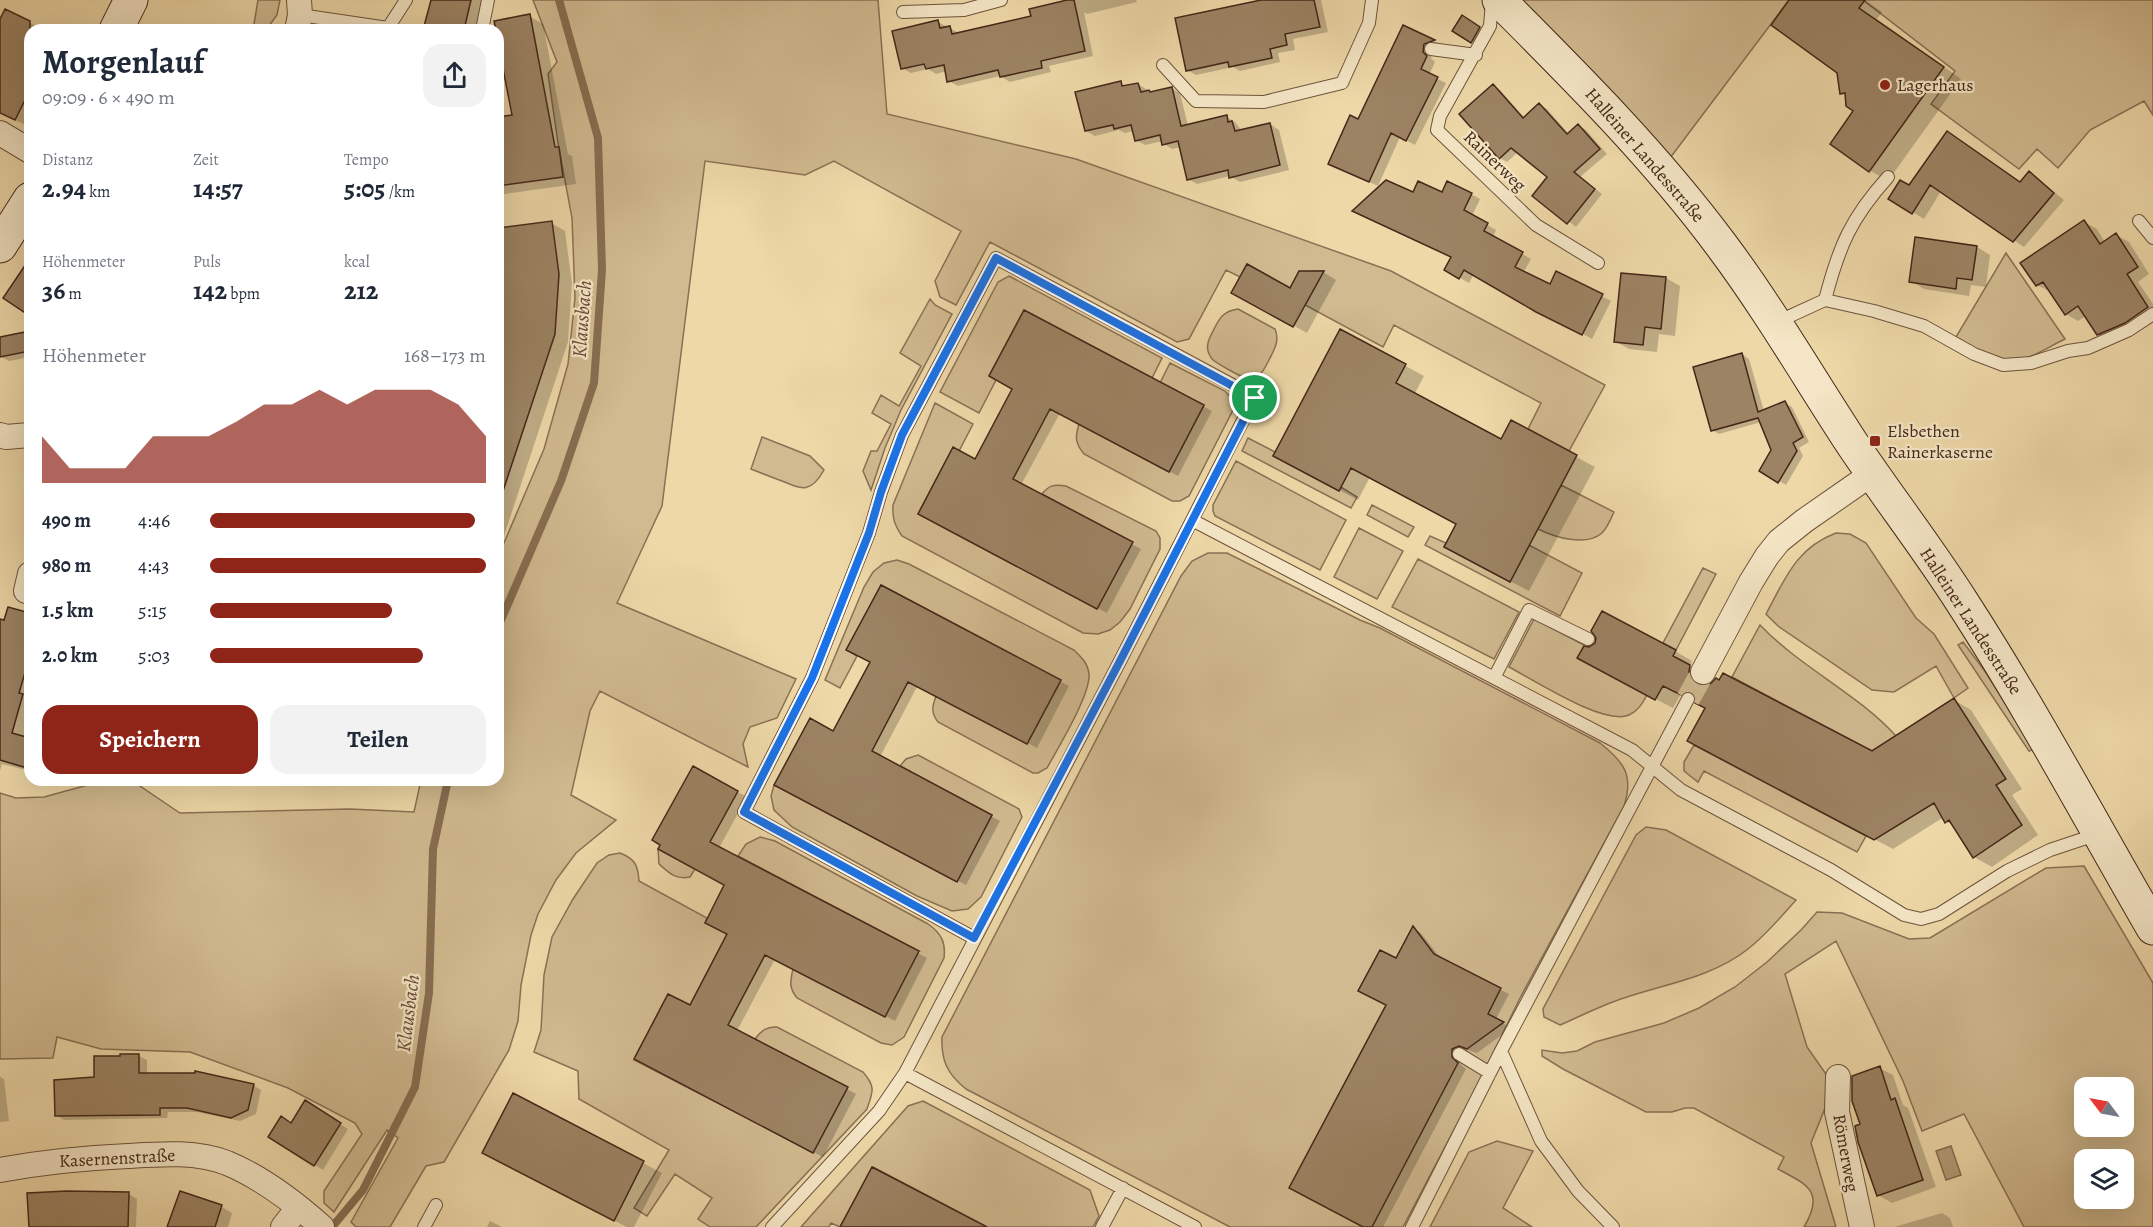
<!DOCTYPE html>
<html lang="de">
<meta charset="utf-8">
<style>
:root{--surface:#fff;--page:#f2f2f3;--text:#1f2937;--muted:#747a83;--accent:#8f2418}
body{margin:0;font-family:Alegreya,serif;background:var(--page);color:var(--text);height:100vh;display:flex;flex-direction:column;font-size:22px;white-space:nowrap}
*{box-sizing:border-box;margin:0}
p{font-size:20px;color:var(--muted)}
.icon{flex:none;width:33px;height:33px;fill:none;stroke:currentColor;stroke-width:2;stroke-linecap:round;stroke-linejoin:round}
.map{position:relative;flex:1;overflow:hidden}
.details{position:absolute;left:24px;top:24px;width:480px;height:762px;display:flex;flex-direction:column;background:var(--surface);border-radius:18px;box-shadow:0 6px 24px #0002}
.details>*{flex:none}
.needle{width:39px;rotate:302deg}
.fabs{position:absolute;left:2074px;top:1077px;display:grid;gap:12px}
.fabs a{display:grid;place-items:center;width:60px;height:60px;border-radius:12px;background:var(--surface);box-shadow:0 6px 24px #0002;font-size:30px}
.pin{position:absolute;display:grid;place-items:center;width:51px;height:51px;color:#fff;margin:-26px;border:3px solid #fff;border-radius:50%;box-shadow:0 2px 6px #0007}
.round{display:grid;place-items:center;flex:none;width:63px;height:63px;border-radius:18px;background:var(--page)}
.overview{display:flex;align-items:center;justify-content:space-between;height:102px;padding:0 18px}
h1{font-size:33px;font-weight:700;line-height:45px}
.metrics{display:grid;grid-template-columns:repeat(3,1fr);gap:9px;height:102px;padding:6px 18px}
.metrics div{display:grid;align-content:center}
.metrics b{font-size:26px;font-weight:700}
.metrics small{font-size:16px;font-weight:400}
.metrics p{font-size:16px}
.chart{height:168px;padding:12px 18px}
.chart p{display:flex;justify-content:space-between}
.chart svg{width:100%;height:108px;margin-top:6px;fill:var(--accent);opacity:.7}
.action{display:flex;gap:12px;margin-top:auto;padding:12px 18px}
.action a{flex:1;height:69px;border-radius:18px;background:var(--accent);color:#fff;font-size:24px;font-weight:700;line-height:69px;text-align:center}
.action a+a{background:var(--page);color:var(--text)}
ul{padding:0 18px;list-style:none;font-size:20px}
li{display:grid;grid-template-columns:96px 72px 1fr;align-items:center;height:45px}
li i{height:15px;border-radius:8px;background:var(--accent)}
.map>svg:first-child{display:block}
.green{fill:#d1ba90;stroke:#8a7054;stroke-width:1.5;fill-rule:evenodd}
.water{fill:#b49c77;stroke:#876d51;stroke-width:1.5}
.shadow{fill:#0003;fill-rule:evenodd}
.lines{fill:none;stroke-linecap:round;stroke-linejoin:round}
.stream{stroke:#876d51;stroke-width:8}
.building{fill:#9c8363;stroke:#442718;stroke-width:1.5}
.minor-tunnel{stroke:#ccb58b;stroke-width:24;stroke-dasharray:24 12;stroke-linecap:butt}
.service-casing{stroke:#6e533c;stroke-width:14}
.minor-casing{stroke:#6e533c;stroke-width:26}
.secondary-casing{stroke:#442718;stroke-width:35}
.service{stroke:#f4e6c6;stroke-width:12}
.minor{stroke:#f4e6c6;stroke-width:24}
.secondary{stroke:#f4e6c6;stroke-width:33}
.route-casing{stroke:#fff;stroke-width:12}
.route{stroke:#1a73e8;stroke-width:8}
.poi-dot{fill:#8f2418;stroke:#f4e6c6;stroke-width:2}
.labels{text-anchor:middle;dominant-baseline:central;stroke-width:4.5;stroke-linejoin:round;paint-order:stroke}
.poi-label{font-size:18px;fill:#442718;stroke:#f4e6c6;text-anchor:start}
.street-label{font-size:18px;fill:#442718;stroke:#f4e6c6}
.water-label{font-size:20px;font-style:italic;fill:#664a34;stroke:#f4e6c6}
</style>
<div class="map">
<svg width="2153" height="1227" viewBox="0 0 2153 1227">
<rect width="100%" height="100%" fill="#eed8a8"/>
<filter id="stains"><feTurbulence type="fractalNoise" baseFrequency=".00333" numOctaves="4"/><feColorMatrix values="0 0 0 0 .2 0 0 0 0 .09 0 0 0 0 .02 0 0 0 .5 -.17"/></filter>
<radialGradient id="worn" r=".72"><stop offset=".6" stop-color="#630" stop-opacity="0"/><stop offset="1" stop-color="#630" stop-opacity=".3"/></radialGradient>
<path class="green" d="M258 0H280L277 15 266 30H253Z
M533 0H878L887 114 1076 159 1391 271 1605 385 1569 451 1528 429 1541 403 1394 325 1383 347 1305 305 1323 271 1299 272 1290 288 1247 264 1240 277 1226 270 1189 339 1177 342 990 242 956 305 940 297 935 281 961 231 834 161 805 175 705 161 662 506 617 603 796 679 777 718 750 727 743 744 748 767 600 691 590 711 571 795 616 820 576 853 556 880 538 914 531 935 521 985 518 1021 509 1050 444 1162 426 1166 390 1227H356L351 1222 398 1138 387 1130 334 1212 324 1203V1191L362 1134 355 1123 288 1088 190 1052 101 1049 57 1037 53 1058 0 1059V793L16 798 44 797 106 780H131L180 813 350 809 414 812 421 780H498V557L544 449 568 364 575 298 572 218 558 143 548 74 557 62Z
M1520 0H1789L1670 158Z
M1863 0H2153V115L2144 101 2090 130 2058 168 2037 149 2019 169 1931 104 1955 71Z
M2006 253 2065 339C2048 347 2027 362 2008 361 1990 360 1971 345 1956 337Z
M1009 276 1162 358 1152 378 1024 310 989 376 996 380 979 413 940 392 998 282Z
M930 299 935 305 952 314 901 410 885 448 871 490 863 471 871 451H877L891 424 872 413 881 395 899 406 921 366 900 353Z
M1238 309 1275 329C1280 341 1274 350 1269 360 1265 368 1260 379 1249 379 1244 379 1216 363 1212 359 1211 358 1208 352 1208 351 1206 342 1211 336 1214 329 1220 317 1224 311 1238 309Z
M1170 363 1225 391 1233 400V410L1189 496 1180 501H1172L1084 454C1075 443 1075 437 1079 424L1169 472 1204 405 1160 383Z
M935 403 973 424 959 451 953 448 918 514 1097 609 1132 542 1042 494C1049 485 1054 484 1066 486L1156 531 1160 538V549L1130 609 1120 622 1110 630 1098 634 1083 633 902 536C895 526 892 518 893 505Z
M762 437 810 456 824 470C811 493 803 490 782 481 771 477 761 473 751 469Z
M1248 438 1275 452 1273 456 1339 491 1341 487 1357 497 1351 508 1242 451Z
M1236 461 1346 520 1320 570 1215 516 1213 511V505Z
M1561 485 1614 512C1611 519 1607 528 1602 533 1586 547 1554 537 1538 529Z
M1372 505 1414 527 1408 537 1367 515Z
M1359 528 1403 551 1377 599 1334 577Z
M1836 533 1850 534 1866 543 1916 618 1934 634 1968 688 1954 698 1936 666 1894 692 1872 690 1778 626 1766 614C1785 579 1796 548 1836 533Z
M1430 536 1446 543 1444 547 1510 582 1529 545 1582 573 1560 616 1425 545Z
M1208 553H1227L1360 620 1380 628 1600 743C1624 762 1634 775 1624 806L1520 998 1479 1082 1403 1227H1230L966 1089C947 1074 941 1060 942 1037L1181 576 1192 561Z
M1418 559 1519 612 1494 659 1392 607Z
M897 560 909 564 1074 650C1081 657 1088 663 1089 674 1091 694 1058 748 1047 768L1038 773H1033L938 722C931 713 932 707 936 696L1027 744 1061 680 881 585 847 650 857 656 840 688 825 680 864 587 873 572 884 563Z
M1703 568 1716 574 1676 650 1663 643Z
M1534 619 1584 645 1578 659 1647 695C1642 704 1638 711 1629 715 1604 726 1534 680 1509 667Z
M1760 625C1801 668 1857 693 1896 736L1872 751 1732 677Z
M1963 642 1984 670 2035 749 2029 751 1958 645Z
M1694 745 1866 836 1857 852 1704 771 1698 782 1684 771V762Z
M918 755 1019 809 1022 817 981 897 968 909 952 911 917 896 792 827 774 810 771 796 774 785 956 881 992 815 900 766 906 759Z
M1646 827 1666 830 1796 900C1781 917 1766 935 1748 949 1713 977 1665 984 1624 998 1602 1005 1581 1016 1560 1025L1544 1017 1543 1009 1636 835Z
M760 837 775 841 928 924C941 933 946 942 944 958L904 1037 892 1045 881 1043 797 998C789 988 790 982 793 969L919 951 738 856 746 844Z
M658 849 695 869 690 877C676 880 669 873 659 864Z
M620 853C635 859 638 865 639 881L707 918 705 923 727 934 690 1005 668 994 634 1060 813 1152 755 1039C761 1031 767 1026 777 1027L863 1072C876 1087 873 1091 867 1109L756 1227H710L698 1219 712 1198 675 1174 647 1216 634 1208 669 1150 579 1099 578 1071 534 1052 541 1030 544 975 552 937 573 899 597 863 609 855Z
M2084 866 2153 983V1227H2024L1964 1114 1922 1131 1903 1081 1836 941 1785 974 1807 1047 1828 1077 1825 1108 1811 1143 1836 1227H1804C1825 1192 1808 1185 1778 1169L1784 1157 1694 1108H1685L1672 1112H1646L1563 1069 1542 1056V1050L1562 1053 1577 1051 1595 1042 1664 1023 1699 1008 1735 987 1767 962 1801 930 1817 912 1842 913 1909 939 1930 938 2046 868ZM2085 1088H2124V1126H2085ZM2085 1160H2124V1198H2085Z
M923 1101 1090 1190 1099 1216 1093 1227H987L873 1167 840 1227 831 1223 829 1227H801L908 1106Z
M1497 1141 1533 1151 1503 1208 1532 1227H1430L1469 1152Z"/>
<path class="water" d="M1951 1146 1961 1175 1946 1180 1936 1151Z"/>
<path class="shadow" d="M432 0H487L479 30H425Z
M1073 0H1136L1137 2 1087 14 1084 12 1093 56 1049 66 1051 72 1010 82 1000 76 958 86 949 81 947 71 936 74 928 69 911 73 902 68 938 22 959 33 1033 17Z
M1263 0H1321L1328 32 1293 39 1295 50 1278 53 1280 62 1240 71 1233 67 1196 75 1187 70Z
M1791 0H1865L1882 12 1877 19 1961 79 1888 181 1869 170 1855 111 1847 96 1841 93 1838 72Z
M6 11 44 30H30L29 127 0 112V23Z
M529 16 543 24 568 154 572 156 576 184 498 195V119L513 116 497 30Z
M1463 17 1483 30 1475 44 1454 30Z
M1404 27 1442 45 1433 49 1431 58 1435 62 1429 75 1446 83 1415 145 1400 137 1378 186 1339 168Z
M1120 83 1127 87 1138 84 1152 93 1171 88 1180 93 1188 126 1227 117 1235 122 1242 131 1270 124 1279 130 1289 170 1240 182 1230 176 1197 184 1188 179 1181 147 1172 149 1164 144 1163 141 1145 145 1136 140 1134 131 1125 133 1119 130 1095 136 1086 131Z
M1493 86 1500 90 1525 118 1540 105 1547 109 1569 134 1578 125 1586 130 1607 154 1580 177 1602 194 1576 227 1534 195 1549 177 1518 152 1507 162 1500 158Z
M1947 133 2021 183 2029 173 2040 180 2064 200 2024 247 1941 191 1924 219 1890 198 1909 187Z
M1413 194H1471L1480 199 1472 216 1496 230 1493 237 1531 259 1523 273 1551 286 1557 273 1611 301 1592 339 1474 274 1469 283 1446 270 1453 257Z
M2084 222 2097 229 2105 242 2116 235 2129 242 2149 274 2138 282 2153 304V319L2111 341 2098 334 2086 316 2078 321 2066 314 2051 292 2037 285Z
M551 223 565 231 572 283 568 342 498 554V230Z
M1977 247 1990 255 1986 287 1971 285 1969 296 1924 289 1911 281Z
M1323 272 1336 280 1307 333 1233 292 1290 290Z
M1666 278 1680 286 1675 336 1659 334 1657 352 1629 349 1615 341Z
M1024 312 1212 411 1178 476 1060 413 1021 485 1141 549 1107 613 928 519 975 461 1014 388Z
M1341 331 1424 376 1414 395 1502 441 1512 422 1595 467 1529 591 1464 557 1458 524 1370 477 1358 500 1293 466Z
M30 333V357L9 361 0 356V339Z
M1742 354 1749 359 1764 411 1785 403 1792 407 1809 442 1799 448 1803 456 1786 485 1761 470 1773 450 1761 422 1719 434 1712 430Z
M881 587 1069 686 1037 748 918 685 880 757 1000 821 966 885 785 790 834 733 871 662Z
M30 615V725L26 738 30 739V771L2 764 0 771V639Z
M1675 651 1692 661 1690 666 1707 677V687L1872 753 1954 700 1971 710 2022 789 2012 795 2038 835 1992 867 1974 857 1955 827 1946 821 1944 817 1893 849 1706 750 1707 708 1681 694 1673 708 1596 668ZM1681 686 1696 694V698L1680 688Z
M693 768 747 797 719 848 927 958 895 1021 775 959 737 1031 856 1094 823 1157 645 1064 690 1007 728 934 726 884 660 848Z
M1413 928 1421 933 1442 960 1509 994 1496 1019 1511 1028 1477 1053 1468 1050 1461 1054 1460 1064 1466 1069 1383 1227H1365L1388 1005 1397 960Z
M139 1056 147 1060V1075L253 1085 261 1090 256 1114 240 1121 197 1112H168L167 1118 64 1120 56 1115 95 1078 96 1057Z
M1879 1068 1893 1075 1903 1105 1908 1108 1936 1187 1892 1203 1878 1195 1862 1125Z
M0 1077 4 1079 9 1121 0 1122Z
M513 1095 662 1173 634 1227H627L502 1163Z
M306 1103 348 1129 323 1170 270 1137 292 1125Z
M181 1193 222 1207 232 1213 228 1227H172Z
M129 1194 137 1199 136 1227H30Z
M1942 1213 1950 1218 1953 1227H1894Z
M490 1221 502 1227H487Z"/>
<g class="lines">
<path class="stream" d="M498 627 561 481 594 383 602 270 598 138 559 0
M332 1227 363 1190 415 1087 429 993 433 849 448 780"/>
</g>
<path class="building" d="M431 0H471L464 30H423Z
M1067 0H1074L1085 51 1041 61 1042 68 1000 77 998 70 947 82 944 65 926 69 924 64 901 69 892 31 938 20 940 28 950 26 952 34 1031 16 1029 9Z
M1261 0H1314L1320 27 1285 34 1287 45 1270 49 1272 58 1229 67 1228 62 1186 71 1175 18Z
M1789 0H1865L1859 8 1944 67 1869 172 1830 144 1853 111 1846 106 1845 93 1840 94 1837 73 1771 25Z
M5 9 30 21V90L15 120 0 113V19Z
M530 14 555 147H559L563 177 498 186V117L512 115 498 43V30H496L494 21Z
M1462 15 1480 27 1471 43 1452 31Z
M1403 25 1435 40 1424 44 1423 52 1427 56 1421 69 1438 77 1406 141 1391 133 1369 182 1328 164 1350 115 1358 119Z
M1121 81 1122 86 1138 83 1141 92 1149 90 1150 92 1172 87 1181 126 1227 115 1228 122 1232 121 1235 131 1270 123 1280 165 1229 178 1228 170 1187 180 1178 141 1162 145 1160 135 1135 141 1131 125 1114 129 1113 125 1085 131 1075 92Z
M1493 84 1523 118 1539 103 1567 134 1578 124 1600 149 1574 172 1595 189 1567 224 1532 196 1547 177 1511 148 1499 159 1459 114Z
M1947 131 2020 182 2029 171 2054 193 2013 242 1930 185 1912 214 1888 199 1900 180 1909 185Z
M1386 180 1413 192 1418 181 1442 192 1447 181 1472 193 1464 210 1488 223 1484 231 1523 252 1515 267 1550 284 1556 271 1603 294 1582 335 1536 312 1464 270 1459 279 1444 270 1451 257 1352 211Z
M2084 220 2100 244 2116 233 2138 267 2127 274 2148 307 2125 323 2097 335 2078 306 2065 315 2043 282 2036 286 2020 263Z
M552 221 559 274 555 334 502 494 498 493V228Z
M1915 237 1977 246 1972 280 1957 278 1956 289 1909 282Z
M30 258V316L3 298Z
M1247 264 1290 288 1299 271H1324L1293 327 1231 293Z
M1621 273 1666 277 1661 329 1645 327 1643 345 1614 342Z
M1024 310 1204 405 1169 472 1050 409 1013 479 1133 542 1097 609 918 514 953 447 975 459 1012 389 989 376Z
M1340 329 1406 364 1396 383 1501 439 1511 420 1577 455 1510 582 1444 547 1456 524 1351 468 1339 491 1273 456Z
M30 331V351L0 357V337Z
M1742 353 1758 412 1785 401 1803 437 1793 443 1797 451 1778 483 1759 471 1771 450 1758 418 1711 431 1693 367Z
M881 585 1061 680 1027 744 908 682 872 751 992 815 957 882 774 785 810 718 833 731 870 662 846 650Z
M8 607 30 613V656L19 693 23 694 12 733 30 738V757L27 768 0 760V619L4 620Z
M1602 611 1676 650 1673 656 1690 665 1689 672 1691 679 1697 685 1703 686 1710 684 1716 678 1719 680 1723 673 1872 751 1954 698 2006 779 1996 785 2022 825 1973 858 1949 820 1945 823 1934 803 1874 840 1687 741 1705 708 1695 703 1696 698 1692 692 1687 691 1681 695 1663 686 1655 700 1577 658 1584 646 1589 647 1595 643 1596 638 1591 631Z
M693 766 738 791 710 842 919 951 885 1017 765 955 728 1025 848 1087 813 1153 634 1059 668 994 690 1005 727 934 705 923 724 885 658 849 660 845 652 840Z
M1413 926 1434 954 1501 988 1488 1014 1504 1022 1467 1049 1459 1046 1452 1049V1057L1458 1063 1372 1227H1363L1289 1188 1386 1005 1358 991 1380 950 1396 958Z
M120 1054H139V1073H195V1071L254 1084 248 1110 231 1118 187 1108H160V1115L55 1116 54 1080 94 1077V1056H120Z
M1880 1066 1891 1100 1895 1098 1923 1180 1877 1196 1858 1142 1855 1126 1860 1124 1852 1101V1076Z
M513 1093 644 1161 614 1221 482 1153Z
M305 1100 341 1123 314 1166 268 1137 281 1116 291 1123Z
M872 1167 987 1227H840Z
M67 1191 129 1192 128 1227H29L27 1193Z
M180 1191 222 1205 215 1227H167Z"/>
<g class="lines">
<path class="minor-tunnel" d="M1688 699 1703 672"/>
<g class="service-casing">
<path id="service" d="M1492 1 1490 26 1440 116 1437 130 1536 225 1598 263
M903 12 964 10 1001 0
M300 15 388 28V30
M388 28 406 0
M482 30 488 0
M1431 49 1476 55
M1163 65 1196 101 1264 102 1342 83 1369 23 1372 0
M2139 221 2153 238
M1825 300C1839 246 1851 218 1888 177
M1777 322 1825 300 1874 311 1924 326 1974 354 2003 365 2031 363 2068 351 2088 348 2129 330 2153 314
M1192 520 1632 750 1681 790 1831 870 1904 915 1921 919 1939 914 2007 871 2050 850 2098 834
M1494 678 1529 610 1588 639
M1501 1051 1541 1141 1578 1191 1613 1227
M1459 1054 1490 1073
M905 1073 1195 1227
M424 1227 436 1205
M772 1227 879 1111 905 1073 1119 663 1255 397 996 258 902 435 881 492 869 533 812 678 744 812 974 938
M1102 1227 1123 1188
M1412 1227 1501 1051 1688 699"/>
</g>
<g class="minor-casing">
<path id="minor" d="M297 30 300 15 299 0
M0 133 30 151
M0 435 6 437 30 435
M26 591 30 574
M1703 672 1751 582 1767 556 1779 541 1804 521 1873 473
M1838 1077 1837 1112 1862 1227
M0 1170C43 1162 84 1158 128 1156 160 1154 196 1151 227 1163 263 1178 294 1202 322 1227
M283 1227 298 1208"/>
</g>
<g class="secondary-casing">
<path id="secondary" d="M1499 0C1577 78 1656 157 1722 246 1769 309 1808 376 1851 442 1887 496 1927 547 1962 602 2030 707 2090 819 2153 928
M116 30 131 0
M0 246 30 199"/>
</g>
<use href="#service" class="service"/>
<use href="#minor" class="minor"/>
<use href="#secondary" class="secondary"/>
</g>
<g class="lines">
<g class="route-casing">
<path id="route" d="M996 258 1255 398 1119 663 974 938 744 812 812 678 869 533 881 492 902 435Z"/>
</g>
<use href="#route" class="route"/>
</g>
<g class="poi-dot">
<circle cx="1885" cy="85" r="6"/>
<rect x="1869" y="435" width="12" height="12" rx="3"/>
</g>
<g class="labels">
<g class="poi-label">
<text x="1897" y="85">Lagerhaus</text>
<text x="1887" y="431">Elsbethen<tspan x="1887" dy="21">Rainerkaserne</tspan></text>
</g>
<g class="street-label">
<text transform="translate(1645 155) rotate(49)">Halleiner Landesstraße</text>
<text transform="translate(1495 161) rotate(44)">Rainerweg</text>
<text transform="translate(1971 621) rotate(57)">Halleiner Landesstraße</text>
<text transform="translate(1846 1153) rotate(80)">Römerweg</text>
<text transform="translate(117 1158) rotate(-3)">Kasernenstraße</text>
</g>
<g class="water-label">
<text transform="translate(582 319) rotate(-86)">Klausbach</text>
<text transform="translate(408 1013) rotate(-83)">Klausbach</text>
</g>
</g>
<rect width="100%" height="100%" filter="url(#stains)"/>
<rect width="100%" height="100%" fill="url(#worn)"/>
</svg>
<div class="fabs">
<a><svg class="needle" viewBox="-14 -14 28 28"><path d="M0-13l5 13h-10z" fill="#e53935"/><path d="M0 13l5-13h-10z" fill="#747a83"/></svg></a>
<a><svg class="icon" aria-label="layers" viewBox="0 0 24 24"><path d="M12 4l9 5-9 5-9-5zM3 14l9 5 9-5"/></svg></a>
</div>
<div class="pin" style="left:1255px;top:398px;background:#1e9e55"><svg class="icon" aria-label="arrive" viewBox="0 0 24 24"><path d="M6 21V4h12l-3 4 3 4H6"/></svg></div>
<section class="details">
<div class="overview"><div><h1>Morgenlauf</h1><p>09:09 · 6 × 490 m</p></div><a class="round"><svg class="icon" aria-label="share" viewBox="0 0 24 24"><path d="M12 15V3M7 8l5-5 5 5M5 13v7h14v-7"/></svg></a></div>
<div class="metrics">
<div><p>Distanz</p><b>2.94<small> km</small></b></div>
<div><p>Zeit</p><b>14:57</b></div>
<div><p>Tempo</p><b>5:05<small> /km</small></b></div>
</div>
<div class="metrics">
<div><p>Höhenmeter</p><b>36<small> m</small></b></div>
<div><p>Puls</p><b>142<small> bpm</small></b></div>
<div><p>kcal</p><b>212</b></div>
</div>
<div class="chart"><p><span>Höhenmeter</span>168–173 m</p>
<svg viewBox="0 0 160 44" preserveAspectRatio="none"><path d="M0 44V25L10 38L20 38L30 38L40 25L50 25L60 25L70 19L80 12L90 12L100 6L110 12L120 6L130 6L140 6L150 12L160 25V44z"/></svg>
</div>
<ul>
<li><b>490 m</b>4:46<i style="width:96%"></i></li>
<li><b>980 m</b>4:43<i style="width:100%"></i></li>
<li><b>1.5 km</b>5:15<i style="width:66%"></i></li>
<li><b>2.0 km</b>5:03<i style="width:77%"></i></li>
</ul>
<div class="action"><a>Speichern</a><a>Teilen</a></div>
</section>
</div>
